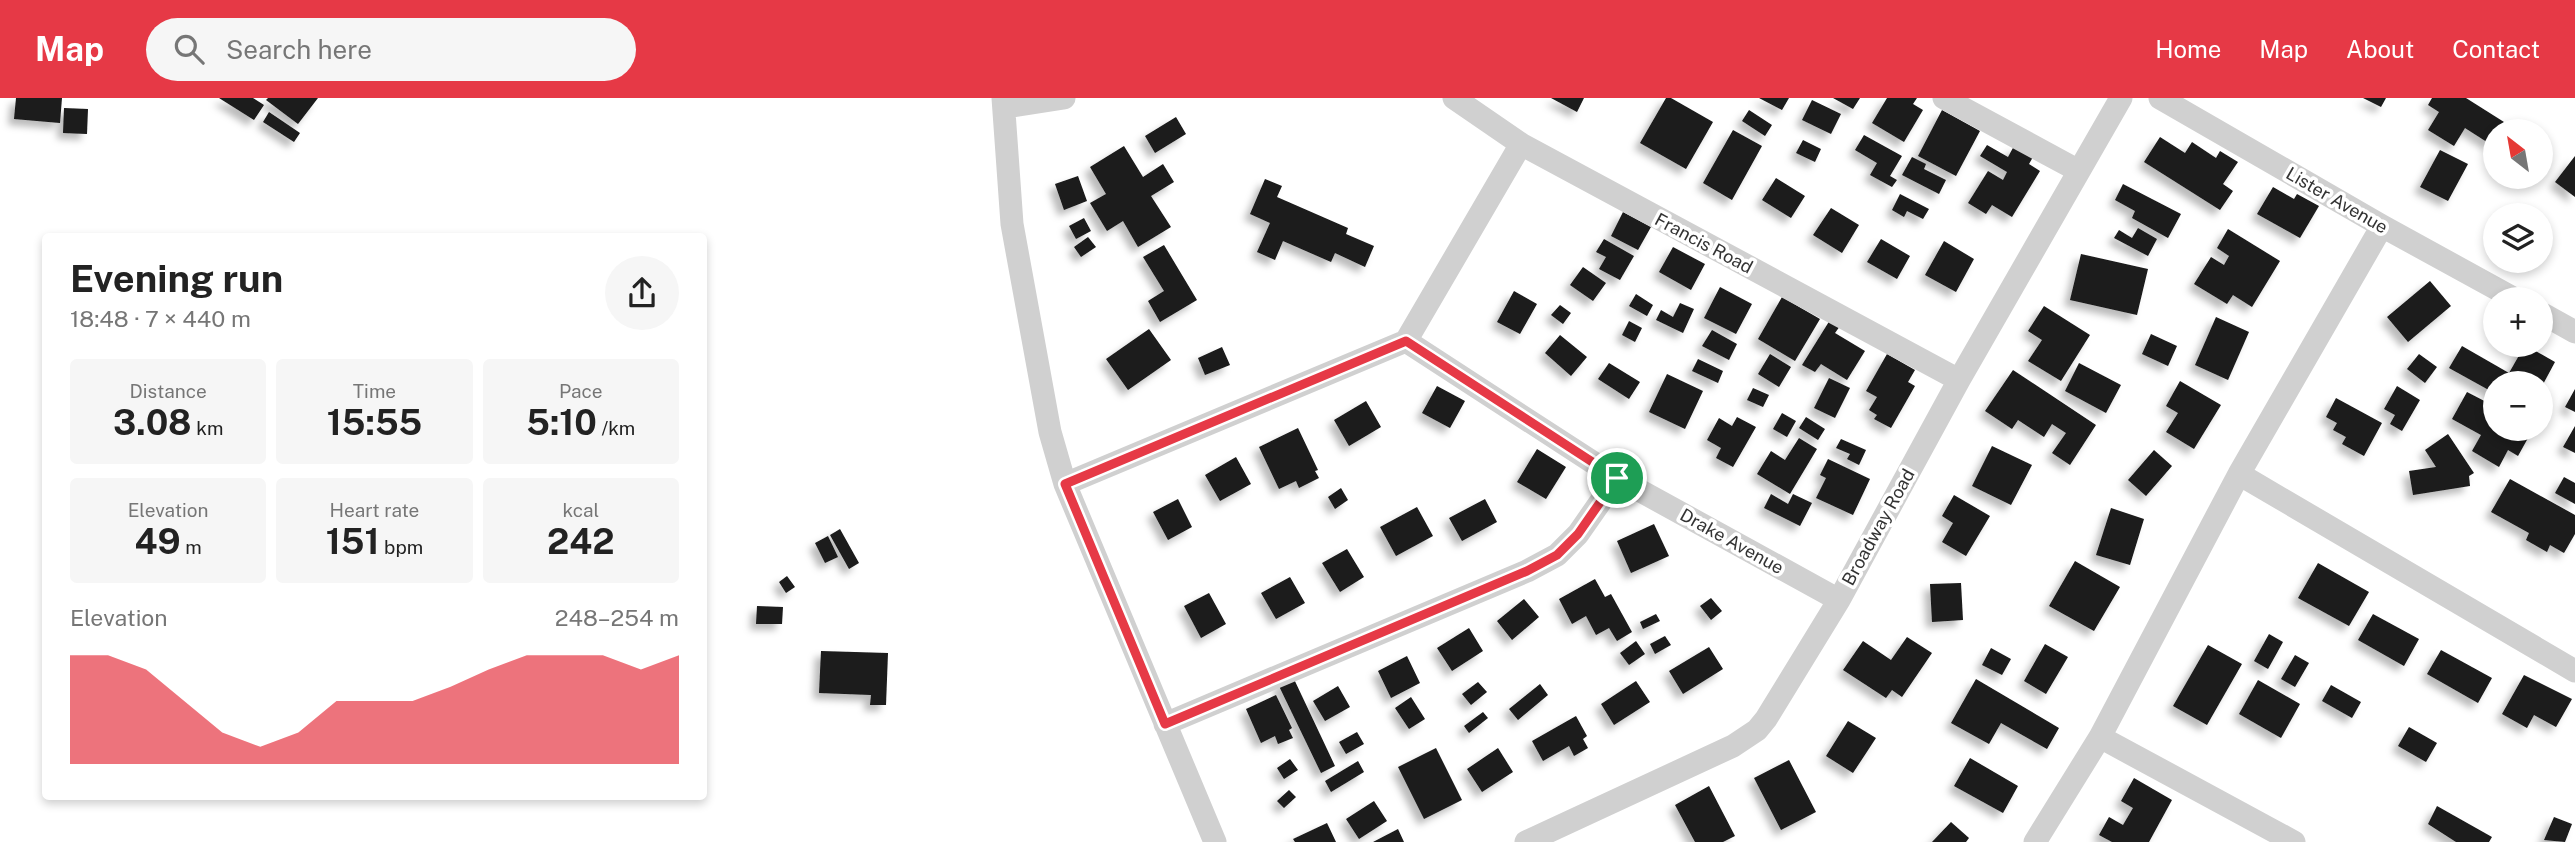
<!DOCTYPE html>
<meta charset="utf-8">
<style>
:root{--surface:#fff;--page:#f6f6f6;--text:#222;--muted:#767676;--accent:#e63946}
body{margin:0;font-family:"Public Sans",sans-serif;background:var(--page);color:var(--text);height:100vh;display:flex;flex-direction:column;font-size:26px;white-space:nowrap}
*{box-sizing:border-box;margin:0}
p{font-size:23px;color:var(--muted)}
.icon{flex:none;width:38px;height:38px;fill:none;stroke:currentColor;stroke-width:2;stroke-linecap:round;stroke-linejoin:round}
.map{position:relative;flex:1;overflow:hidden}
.side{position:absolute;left:42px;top:135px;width:665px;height:567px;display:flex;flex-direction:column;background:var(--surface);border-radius:7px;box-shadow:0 4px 10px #0003}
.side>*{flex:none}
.needle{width:46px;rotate:329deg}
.fabs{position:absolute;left:2483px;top:21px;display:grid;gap:14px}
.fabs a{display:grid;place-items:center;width:70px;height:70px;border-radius:50%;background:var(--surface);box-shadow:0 4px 10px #0003;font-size:35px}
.pin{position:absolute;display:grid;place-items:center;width:60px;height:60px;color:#fff;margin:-30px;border:4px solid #fff;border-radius:50%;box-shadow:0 2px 7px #0007}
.round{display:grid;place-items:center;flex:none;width:74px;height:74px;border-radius:37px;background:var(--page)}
.headline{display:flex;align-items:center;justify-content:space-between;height:119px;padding:0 28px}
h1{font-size:38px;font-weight:700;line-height:52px}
.metrics{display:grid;grid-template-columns:repeat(3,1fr);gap:10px;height:119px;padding:7px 28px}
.metrics div{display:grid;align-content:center;border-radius:7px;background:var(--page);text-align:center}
.metrics b{font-size:35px;font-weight:700}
.metrics small{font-size:19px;font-weight:400}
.metrics p{font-size:19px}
.chart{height:196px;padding:14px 28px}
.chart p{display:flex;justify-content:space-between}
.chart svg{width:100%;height:126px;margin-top:7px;fill:var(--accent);opacity:.7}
header{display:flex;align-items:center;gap:42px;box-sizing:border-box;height:98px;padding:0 35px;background:var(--accent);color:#fff}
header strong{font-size:33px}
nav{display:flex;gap:38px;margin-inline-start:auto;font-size:24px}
.search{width:490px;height:63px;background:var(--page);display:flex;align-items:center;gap:18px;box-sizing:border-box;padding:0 24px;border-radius:38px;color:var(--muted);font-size:26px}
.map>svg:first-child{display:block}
.building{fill:#1a1a1a;filter:url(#shadow)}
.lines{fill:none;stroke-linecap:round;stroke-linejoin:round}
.minor{stroke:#d0d0d0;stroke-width:23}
.route-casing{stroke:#fff;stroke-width:14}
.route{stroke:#e63946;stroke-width:9}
.labels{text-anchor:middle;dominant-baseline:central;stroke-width:7;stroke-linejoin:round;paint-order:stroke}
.street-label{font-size:18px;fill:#333;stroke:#fff}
</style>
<header>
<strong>Map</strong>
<div class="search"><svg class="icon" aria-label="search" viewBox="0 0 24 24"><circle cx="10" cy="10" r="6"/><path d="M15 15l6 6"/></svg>Search here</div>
<nav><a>Home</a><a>Map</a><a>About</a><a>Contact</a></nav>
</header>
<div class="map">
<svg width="2575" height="744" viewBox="0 0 2575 744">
<defs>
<filter id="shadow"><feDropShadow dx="-6" dy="6" stdDeviation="3.5" flood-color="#0004"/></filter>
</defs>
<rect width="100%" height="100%" fill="#fff"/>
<path class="building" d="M16 0H62L60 25 14 21Z
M219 0H253L264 7 254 22Z
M268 0H318L298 26 266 2Z
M1551 0H1584L1577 14Z
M1666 0H1671L1713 24 1686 71 1640 45Z
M1759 0H1789L1782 12Z
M1833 0H1860L1853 11Z
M1887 0H1917L1913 6 1923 12 1904 44 1872 25Z
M2363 0H2386L2381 9Z
M2432 0H2466L2504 24 2499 33H2496L2490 46 2465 30 2454 48 2428 32 2439 14 2428 7Z
M1812 2 1841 16 1831 36 1802 22Z
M64 10 88 11 87 36 63 35Z
M1749 12 1772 27 1765 38 1742 23Z
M1942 12 1980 33 1956 78 1918 58Z
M269 14 300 35 294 44 263 24Z
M1176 19 1186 36 1155 55 1145 38Z
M1733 32 1762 48 1732 102 1703 85Z
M1864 37 1902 58 1890 78 1897 82 1892 89 1870 77 1877 65 1855 52Z
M2160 39 2185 55 2192 44 2216 60 2220 53 2238 64 2223 86 2233 93 2220 112 2144 64Z
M1803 42 1821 51 1815 64 1796 55Z
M1987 47 2008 59 2014 48 2033 59 2029 66 2040 73 2012 119 1992 107 1986 116 1968 105 1988 73 2003 82 2007 74 1980 58Z
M1124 48 1143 79 1163 66 1174 84 1151 98 1171 129 1138 149 1123 123 1107 133 1090 105 1106 96 1090 69Z
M2440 52 2468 66 2448 103 2420 89Z
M2575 58V99L2555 84Z
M1912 59 1926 66 1924 71 1946 82 1939 96 1902 77Z
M1078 78 1087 103 1064 112 1055 86Z
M1776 80 1805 98 1791 120 1762 102Z
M1265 81 1282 88 1277 99 1348 130 1346 136 1374 148 1365 169 1335 155 1331 164 1283 143 1275 162 1257 154 1270 125 1250 116Z
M2123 86 2181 116 2168 140 2132 120 2135 113 2115 102Z
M2273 89 2294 101 2297 96 2319 108 2300 140 2257 116Z
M1900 96 1929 111 1923 121 1907 113 1904 119 1892 112Z
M1831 110 1859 127 1842 155 1813 137Z
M1623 114 1651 129 1638 152 1611 138Z
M1084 120 1091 133 1076 141 1069 128Z
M2138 130 2157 141 2148 158 2114 140 2119 132 2132 140Z
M2228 131 2280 163 2252 209 2233 197 2227 206 2194 186 2211 159 2224 167 2229 158 2217 150Z
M1088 139 1096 149 1081 159 1074 149Z
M1604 141 1634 158 1620 182 1599 171 1606 159 1596 154Z
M1881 141 1910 158 1897 181 1867 164Z
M1944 143 1974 161 1956 194 1925 177Z
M1164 147 1197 202 1160 224 1148 203 1164 193 1143 159Z
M1673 149 1705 166 1691 192 1659 174Z
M2081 156 2148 171 2137 217 2070 202Z
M1583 169 1606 185 1593 203 1570 187Z
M2430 183 2451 208 2408 244 2387 219Z
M1720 189 1752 206 1736 236 1704 220Z
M1514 193 1537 206 1520 236 1497 224Z
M1636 196 1653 207 1647 218 1629 208Z
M1782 199 1820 221 1795 263 1758 241Z
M1680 205 1694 211 1683 235 1656 222 1661 212 1673 219Z
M1560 207 1571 215 1563 226 1551 217Z
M2044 208 2090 237 2061 283 2028 263 2042 242 2028 233Z
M2216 219 2249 234 2228 282 2195 267Z
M1830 222 1840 228 1835 235 1865 253 1847 282 1821 266 1815 274 1802 267Z
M1629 223 1642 230 1635 244 1622 237Z
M1149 231 1171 262 1128 292 1106 261Z
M1712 232 1737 246 1729 262 1702 248Z
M2151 236 2177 248 2168 268 2142 256Z
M1560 237 1587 259 1571 278 1545 255Z
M2525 247 2555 264 2541 290V285H2496V296L2449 270 2462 248 2509 275Z
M1222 249 1230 267 1205 277 1198 260Z
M1770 256 1791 269 1779 289 1758 276Z
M1887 256 1915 272 1908 284 1915 288 1891 330 1874 321 1877 317 1869 312 1877 299 1866 293Z
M2419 256 2437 269 2425 285 2407 271Z
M1698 261 1723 273 1718 285 1692 273Z
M1609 265 1640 284 1629 301 1598 281Z
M2079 265 2121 287 2106 315 2065 293Z
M2013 272 2096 327 2070 367 2052 355 2066 335 2052 326 2044 339 2018 322 2012 331 1985 313Z
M1667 276 1703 293 1685 331 1649 314Z
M1829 280 1850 290 1835 320 1814 310Z
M2180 283 2221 307 2194 351 2166 334 2178 315 2166 308Z
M1437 288 1465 303 1450 330 1422 315Z
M2397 288 2420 302 2402 333 2390 326 2395 317 2384 311Z
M1753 290 1769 297 1763 309 1747 302Z
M2575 291V314L2565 309Z
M2467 294 2496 309V331H2533L2518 358 2508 352 2499 369 2472 353 2481 337 2452 321Z
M2336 300 2382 325 2364 358 2342 346 2346 339 2333 332 2337 325 2326 319Z
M1366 303 1381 329 1349 348 1334 322Z
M1782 315 1796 323 1787 339 1773 331Z
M1737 319 1756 329 1733 369 1716 360 1721 350 1707 342 1719 320 1732 328Z
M1806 319 1825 331 1818 342 1799 330Z
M2575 328V355L2563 349Z
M1298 330 1318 372 1315 373 1319 380 1299 390 1296 383 1279 391 1259 349Z
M2448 336 2474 375 2469 378 2470 388 2413 397 2409 373 2436 369 2425 352Z
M1799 340 1817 351 1790 396 1757 376 1771 353 1785 362Z
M1841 341 1866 352 1859 367 1847 361 1850 356 1836 350Z
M1992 348 2032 367 2011 407 1972 388Z
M1537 351 1566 369 1546 401 1517 384Z
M2154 352 2172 368 2146 398 2128 382Z
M1236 359 1251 386 1220 403 1205 377Z
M1828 361 1870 381 1853 417 1816 400 1826 380 1820 377Z
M2564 379 2575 385V406L2555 395Z
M2510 381 2575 417V436L2564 455 2550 447 2547 454 2526 442 2529 435 2491 414Z
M1341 390 1348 402 1335 411 1328 399Z
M1771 396 1788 406 1793 396 1812 405 1800 428 1764 410Z
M1954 397 1990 418 1966 458 1942 444 1953 425 1942 418Z
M1178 401 1192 429 1168 442 1153 414Z
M1485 401 1497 424 1462 443 1449 420Z
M1417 409 1433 438 1396 458 1380 429Z
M2111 410 2144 421 2130 467 2096 457Z
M1654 426 1669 458 1631 475 1617 443Z
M840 431 859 465 849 471 830 437Z
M828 438 838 459 825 465 815 445Z
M1347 451 1364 479 1340 494 1322 465Z
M2075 463 2120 489 2094 533 2049 508Z
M2318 465 2369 494 2349 528 2298 500Z
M787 478 795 489 786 495 779 484Z
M1290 479 1305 505 1276 521 1261 495Z
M1595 481 1605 499 1611 496 1632 534 1617 543 1609 530 1596 537 1586 518 1572 526 1559 501Z
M1961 485 1963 522 1932 524 1930 486Z
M1209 495 1226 526 1201 540 1184 508Z
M1711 500 1722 513 1711 522 1700 508Z
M1524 501 1539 519 1512 542 1497 523Z
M757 508 783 509 782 526H756Z
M1656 516 1660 523 1643 531 1640 524Z
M2373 516 2419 541 2404 568 2358 542Z
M1469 530 1483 553 1452 573 1437 550Z
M2269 536 2283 544 2268 571 2254 563Z
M1665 538 1671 547 1655 556 1650 546Z
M1907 539 1932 555 1902 599 1892 592 1886 600 1843 572 1863 543 1891 562Z
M1636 543 1645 556 1629 567 1620 555Z
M2045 546 2068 559 2046 596 2024 583Z
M2208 547 2242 566 2207 627 2173 608Z
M1709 549 1723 571 1683 596 1669 573Z
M1991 550 2011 561 2002 577 1982 567Z
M2441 552 2492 580 2478 605 2427 576Z
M821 553 888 555 886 607H870L871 597 819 595Z
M2295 557 2309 565 2295 589 2281 581Z
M1407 558 1420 585 1391 600 1378 573Z
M2524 577 2572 601 2556 629 2534 617 2527 630 2502 616Z
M1293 579 1335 668 1321 675 1278 586Z
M1976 581 2059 630 2047 651 2001 625 1989 646 1951 625Z
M2258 582 2300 606 2281 640 2239 616Z
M1636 583 1650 604 1614 627 1601 606Z
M1478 584 1487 594 1471 607 1462 596Z
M1540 586 1548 597 1518 622 1509 611Z
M2331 587 2361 604 2352 620 2322 603Z
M1338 588 1350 609 1325 623 1313 603Z
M1276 597 1292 630 1289 632 1293 640 1278 646 1275 638 1261 645 1246 611Z
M1411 599 1425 621 1409 631 1395 610Z
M1483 614 1488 620 1469 635 1464 628Z
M1576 618 1587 638 1583 641 1588 650 1574 658 1569 648 1543 663 1532 643Z
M1848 623 1876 640 1853 675 1826 658Z
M2409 629 2437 645 2426 664 2398 648Z
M1357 634 1364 646 1346 656 1339 644Z
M1436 650 1462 702 1424 721 1398 669Z
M1498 650 1513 674 1482 694 1467 671Z
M1970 660 2018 688 2003 715 1954 688Z
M1290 661 1298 672 1284 681 1277 670Z
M1789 662 1816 714 1781 732 1754 680Z
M1358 663 1364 674 1331 694 1325 683Z
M2134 680 2172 702 2149 744H2112L2099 737 2109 719 2123 727 2133 710 2121 703Z
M1709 688 1735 738 1723 744H1695L1675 707Z
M1289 692 1296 699 1284 710 1277 703Z
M1374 703 1387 723 1359 741 1346 721Z
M2437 708 2492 739 2489 744H2456L2428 726Z
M2554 719 2572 726 2565 744 2544 742Z
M1951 724 1969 740 1966 744H1932Z
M1327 725 1336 744H1295L1293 741Z
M1398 731 1404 744H1373Z"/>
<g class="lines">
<path class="minor" d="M1003 0 1012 126 1050 334 1065 386 1215 744
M1454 0 1521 46 1959 282
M1944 0 2079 73
M2160 0 2382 128 2515 201
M1005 9 1064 0
M2541 215 2575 234
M1406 243 1521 46
M2239 376 2575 573
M1065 386 1406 243 1617 380 1839 502
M1165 626 1527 473 1557 457 1578 436 1617 380
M2100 639 2294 744
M1526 744 1733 648 1757 632 1766 621 1839 502 1959 282 2121 0
M2035 744 2100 639 2239 376 2382 128"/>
</g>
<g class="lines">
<g class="route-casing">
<path id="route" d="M1406 243 1617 380 1578 436 1557 457 1527 473 1165 626 1065 386Z"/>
</g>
<use href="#route" class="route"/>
</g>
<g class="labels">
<g class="street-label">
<text transform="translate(2337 102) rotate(30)">Lister Avenue</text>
<text transform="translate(1704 145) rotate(28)">Francis Road</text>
<text transform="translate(1878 429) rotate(-61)">Broadway Road</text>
<text transform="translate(1732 443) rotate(29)">Drake Avenue</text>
</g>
</g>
</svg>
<div class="fabs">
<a><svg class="needle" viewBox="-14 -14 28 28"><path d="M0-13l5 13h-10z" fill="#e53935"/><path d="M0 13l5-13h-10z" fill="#767676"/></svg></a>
<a><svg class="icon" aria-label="layers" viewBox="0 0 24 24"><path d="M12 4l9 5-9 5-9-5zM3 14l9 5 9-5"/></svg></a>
<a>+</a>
<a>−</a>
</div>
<div class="pin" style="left:1617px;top:380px;background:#1e9e55"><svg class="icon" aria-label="arrive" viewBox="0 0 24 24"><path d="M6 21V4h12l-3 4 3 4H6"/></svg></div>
<section class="side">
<div class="headline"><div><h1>Evening run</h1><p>18:48 · 7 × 440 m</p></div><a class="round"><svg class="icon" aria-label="share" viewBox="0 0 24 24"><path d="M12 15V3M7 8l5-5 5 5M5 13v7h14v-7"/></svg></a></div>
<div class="metrics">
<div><p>Distance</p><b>3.08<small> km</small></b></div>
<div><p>Time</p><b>15:55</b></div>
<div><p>Pace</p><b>5:10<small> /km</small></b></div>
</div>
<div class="metrics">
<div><p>Elevation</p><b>49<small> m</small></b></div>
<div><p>Heart rate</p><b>151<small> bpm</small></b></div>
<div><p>kcal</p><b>242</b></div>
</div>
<div class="chart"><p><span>Elevation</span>248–254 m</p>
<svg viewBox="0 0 160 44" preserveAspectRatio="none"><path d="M0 44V6L10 6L20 11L30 22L40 33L50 38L60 33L70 22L80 22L90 22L100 17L110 11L120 6L130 6L140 6L150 11L160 6V44z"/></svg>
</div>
</section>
</div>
